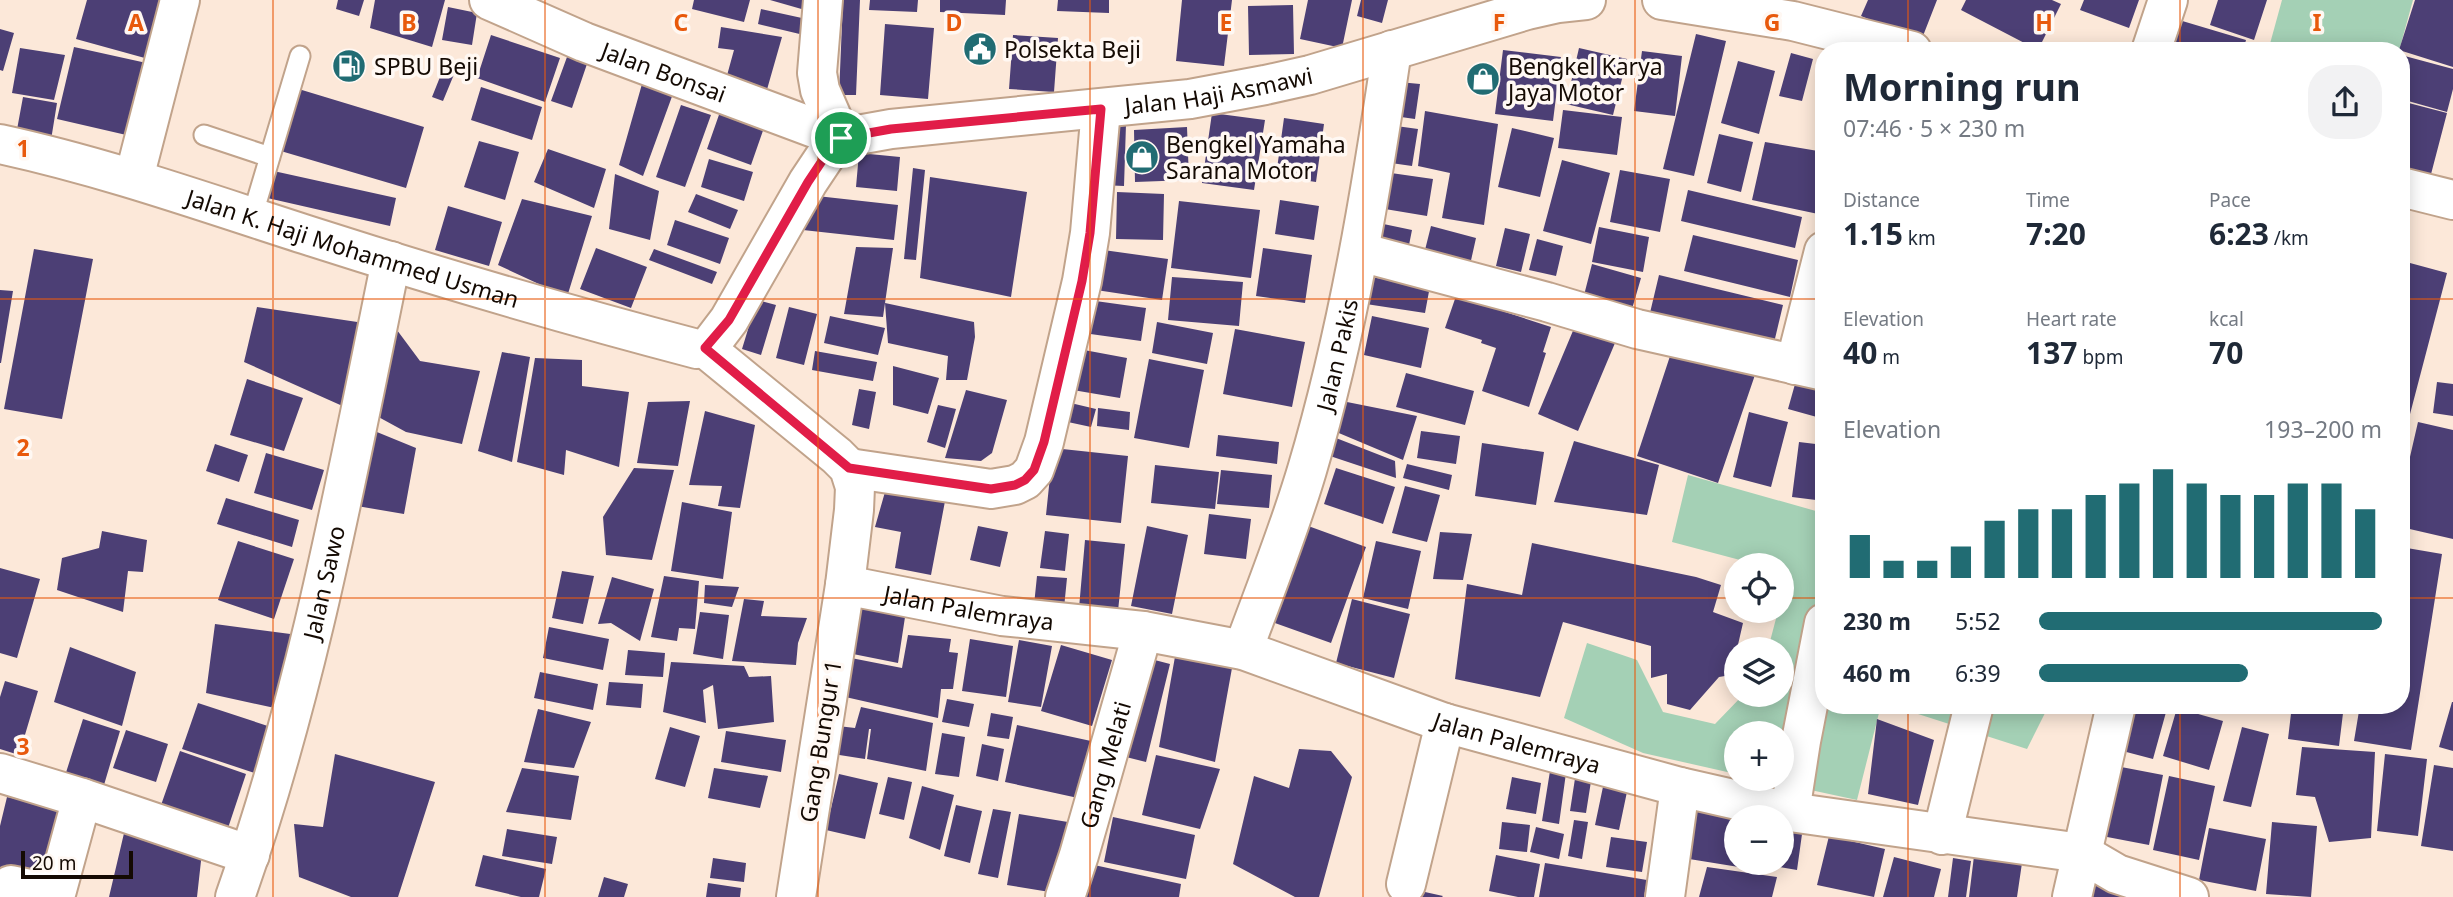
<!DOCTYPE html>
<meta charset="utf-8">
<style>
:root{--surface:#fff;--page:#f2f2f3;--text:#1f2937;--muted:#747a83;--accent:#216c73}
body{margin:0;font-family:"Noto Sans",sans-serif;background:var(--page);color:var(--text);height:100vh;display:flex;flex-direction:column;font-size:26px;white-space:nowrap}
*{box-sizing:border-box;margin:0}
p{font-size:23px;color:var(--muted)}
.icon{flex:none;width:38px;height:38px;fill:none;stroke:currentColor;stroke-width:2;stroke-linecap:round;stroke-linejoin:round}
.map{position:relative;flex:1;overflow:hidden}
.details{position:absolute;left:1815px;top:42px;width:595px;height:672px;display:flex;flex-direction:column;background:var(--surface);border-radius:28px;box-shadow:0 4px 18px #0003}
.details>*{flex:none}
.controls{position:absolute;left:1724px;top:553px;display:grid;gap:14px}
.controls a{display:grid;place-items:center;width:70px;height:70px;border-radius:50%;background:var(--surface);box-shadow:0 4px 18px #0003;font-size:35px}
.scale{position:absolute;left:21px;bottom:18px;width:112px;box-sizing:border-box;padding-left:7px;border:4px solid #140a03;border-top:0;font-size:19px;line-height:24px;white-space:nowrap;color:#140a03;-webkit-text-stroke:5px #fff8f3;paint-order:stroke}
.pin{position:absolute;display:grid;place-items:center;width:60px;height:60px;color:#fff;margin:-30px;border:4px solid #fff;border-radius:50%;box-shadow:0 2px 7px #0007}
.round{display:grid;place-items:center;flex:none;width:74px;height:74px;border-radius:28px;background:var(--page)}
.overview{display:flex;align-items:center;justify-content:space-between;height:119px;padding:0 28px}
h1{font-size:38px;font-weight:700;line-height:52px}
.stats{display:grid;grid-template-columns:repeat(3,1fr);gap:10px;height:119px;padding:7px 28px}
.stats div{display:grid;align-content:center}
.stats b{font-size:30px;font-weight:700}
.stats small{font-size:19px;font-weight:400}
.stats p{font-size:19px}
.chart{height:196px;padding:14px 28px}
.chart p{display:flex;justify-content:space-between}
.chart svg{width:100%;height:126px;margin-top:7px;stroke:var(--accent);stroke-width:6}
ul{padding:0 28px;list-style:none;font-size:23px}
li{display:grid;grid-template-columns:112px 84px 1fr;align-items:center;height:52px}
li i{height:18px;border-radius:9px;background:var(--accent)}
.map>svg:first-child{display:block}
.green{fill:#a4d0b5}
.building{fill:#4c3f75}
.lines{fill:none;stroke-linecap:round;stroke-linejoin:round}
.service-casing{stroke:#c1a38b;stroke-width:23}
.minor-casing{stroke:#c1a38b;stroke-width:42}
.tertiary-casing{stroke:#c1a38b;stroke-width:42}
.service{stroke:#fff;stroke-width:19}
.minor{stroke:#fff;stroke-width:38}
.tertiary{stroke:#fff;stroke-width:38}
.route-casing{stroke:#fff;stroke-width:14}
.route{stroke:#e11d48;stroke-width:9}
.grid{fill:none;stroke:#e8590c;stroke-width:2;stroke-opacity:0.55}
.labels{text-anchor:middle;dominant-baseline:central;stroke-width:7;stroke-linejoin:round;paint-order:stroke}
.poi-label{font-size:23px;fill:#140a03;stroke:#fff8f3;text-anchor:start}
.street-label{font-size:23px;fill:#140a03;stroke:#fff8f3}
.grid-label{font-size:23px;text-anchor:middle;font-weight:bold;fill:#e8590c;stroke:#fff8f3;stroke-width:7;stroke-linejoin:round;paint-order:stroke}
</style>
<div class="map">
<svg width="2453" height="897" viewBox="0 0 2453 897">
<rect width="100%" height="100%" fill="#fce8d9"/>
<path class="green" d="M2282 0H2413L2399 51H2268Z
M1688 475 1823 513 1824 705H1881L1857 800 1759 779H1782V733H1736V774L1643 753 1564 718 1587 643 1637 660 1663 712 1715 724 1743 695H1782V649H1768L1778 611H1782V595L1787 573 1782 571V565H1759L1672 542Z
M1890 705H2049L2027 749Z"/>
<path class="building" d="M87 0H169L152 60 76 39Z
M338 0H364L359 16 336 9Z
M375 0H445L432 47 370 28Z
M694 0H750L744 22 692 9Z
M770 0H815L812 12Z
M843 0H860L856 95H839Z
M870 0H918L917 12 869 10Z
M940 0H1006L1005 15 940 12Z
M1058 0H1109V13L1057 11Z
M1182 0H1232L1224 66 1176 61Z
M1308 0H1352L1342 48 1300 39Z
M1361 0H1388L1382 23 1357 16Z
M1868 0H1937L1921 41 1861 16Z
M1966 0H2052L2061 4 2038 50 1961 10Z
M2084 0H2139L2129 28 2080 10Z
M2218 0H2267L2254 40 2210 25Z
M2415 0H2453V67L2399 50Z
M1293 5 1294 54 1249 55 1248 6Z
M448 7 477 13 472 45 442 40Z
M761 9 811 20 808 36 758 24Z
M2179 20 2246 40 2243 51H2171Z
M885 24 934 28 928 99 880 95Z
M721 27 782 37 766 93 726 79 734 50 718 48Z
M0 29 14 33 3 71 0 70Z
M1696 34 1726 41 1694 176 1663 169Z
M491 35 560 58 545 102 477 78Z
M1013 35 1058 38 1054 92 1009 89Z
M74 47 151 64 135 137 57 119Z
M20 48 65 55 54 100 12 93Z
M1579 48 1627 59 1613 115 1566 104Z
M1503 50 1561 57 1553 121 1495 114Z
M1642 51 1682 56 1675 116 1634 111Z
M1791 53 1813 59 1802 101 1779 96Z
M2401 55 2453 69V89L2447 112 2401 99Z
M567 57 587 64 572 108 551 101Z
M1738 61 1775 71 1759 134 1721 123Z
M444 67 455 72 443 101 432 97Z
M1823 77 1824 78V107L1816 104Z
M1399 82 1420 84 1415 119 1394 116Z
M642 84 674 91 643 176 619 165Z
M292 87 424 127 406 188 274 149Z
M481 87 542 107 532 140 471 120Z
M23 97 57 103 51 140 16 135Z
M2401 101 2447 113 2430 178 2401 170Z
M681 105 711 115 685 187 656 177Z
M721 109 765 125 751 165 707 149Z
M1563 110 1622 117 1617 155 1558 148Z
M1425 111 1498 124 1484 225 1442 218 1450 173 1418 166Z
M1212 113 1265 120 1254 190 1202 183Z
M1284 118 1324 124 1316 182 1276 176Z
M1103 124H1126L1124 186 1101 185Z
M1389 125 1418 129 1412 166 1384 162Z
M1187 127 1189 180 1135 182 1134 130Z
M1512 128 1554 138 1540 197 1498 187Z
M1719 134 1753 142 1741 192 1707 183Z
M479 141 519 152 505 200 464 187Z
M1765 142 1824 152 1823 215 1752 200Z
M548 149 606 169 594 208 534 182Z
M859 153 900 157 897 191 856 187Z
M709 159 753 172 744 201 701 187Z
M1562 160 1610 173 1591 244 1543 231Z
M913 168 925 170 916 260 904 259Z
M269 170 396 198 390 226 263 197Z
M1620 170 1670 179 1660 232 1610 222Z
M1384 172 1433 179 1427 216 1379 208Z
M615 174 659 191 650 240 609 229Z
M930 177 1027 192 1011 297 920 278Z
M1688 190 1802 217 1795 248 1681 221Z
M1117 192 1164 194 1163 240 1116 239Z
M696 194 738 210 730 229 688 212Z
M808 195 898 205 894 240 803 230Z
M522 199 592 216 567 297 498 265Z
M1280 200 1319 206 1314 240 1275 234Z
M1179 201 1260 210 1251 278 1171 268Z
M448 206 502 222 489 266 435 250Z
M675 220 729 238 720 264 667 245Z
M1374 222 1412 230 1408 250 1371 243Z
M1431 226 1476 238 1470 265 1424 254Z
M1599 227 1649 237 1643 272 1592 262Z
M1505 228 1530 234 1521 272 1496 266Z
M1693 235 1798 260 1790 297 1684 271Z
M1537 239 1563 246 1556 276 1529 270Z
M856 247 893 248 885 303 974 322 975 337 967 380H946L948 356 888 343 885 303 883 317 844 314Z
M596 248 647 267 631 308 580 289Z
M1089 248 1168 259 1162 300 1083 288Z
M1263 248 1312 255 1305 303 1256 296Z
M34 249 93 259 62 419 4 409Z
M654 249 717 272 712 284 649 260Z
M2410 263 2447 273 2404 437H2401V296Z
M1592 264 1641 278 1630 316 1582 303Z
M1659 275 1783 305 1773 347 1649 317Z
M1172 277 1243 282 1239 326 1168 320Z
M1370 277 1430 286 1425 313 1366 304Z
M0 290 13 291 1 363H0Z
M1456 296 1551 327 1543 352 1546 353 1529 407 1482 391 1496 348 1481 343 1482 340 1445 328Z
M1081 299 1146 308 1141 341 1076 332Z
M757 300 776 305 761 355 742 349Z
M257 307 364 323 347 408 244 362Z
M789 307 817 314 804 365 776 358Z
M830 316 885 328 878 355 824 343Z
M1372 316 1429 328 1421 368 1364 355Z
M1157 322 1213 333 1207 364 1152 353Z
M394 326 420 361 480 371 462 444 406 432 373 414Z
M1575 326 1615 343 1578 431 1538 414Z
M1235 329 1305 342 1292 407 1223 394Z
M1674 344 1756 372 1718 483 1637 456Z
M1068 347 1127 358 1120 398 1061 388Z
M815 351 877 362 873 381 812 370Z
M502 352 530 357 512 462 478 451Z
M535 358 582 360V386L629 392 619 467 566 450 564 475 517 462Z
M1149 359 1204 370 1189 448 1134 438Z
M893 366 939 378 928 414 893 405Z
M1406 373 1474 391 1465 425 1396 407Z
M1797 377 1824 384V419L1788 409Z
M247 379 303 398 284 451 230 435Z
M2437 382 2453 384V416L2433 413Z
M859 389 876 392 869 429 852 425Z
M966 390 1007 400 992 453 981 461 945 458Z
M1058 400 1096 409 1091 427 1054 419Z
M690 401 678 466 637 463 648 402Z
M1342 401 1417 416 1403 460 1334 431Z
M938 405 956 409 945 448 927 442Z
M1098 408 1130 412 1129 430 1097 426Z
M705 411 755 425 740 508 718 506 722 486 689 485Z
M1749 412 1788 422 1771 487 1733 477Z
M2418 422 2453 430V539L2401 527V496Z
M372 430 416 448 404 514 357 506Z
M1421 431 1460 436 1456 464 1417 458Z
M1218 435 1279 442 1277 464 1216 456Z
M1336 438 1395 461 1396 478 1330 456Z
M1574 441 1659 465 1647 515 1554 502Z
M1799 442 1824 445V501L1792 497Z
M1482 443 1544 452 1536 505 1475 496Z
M215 444 248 455 239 482 206 471Z
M1053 448 1128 456 1121 523 1046 515Z
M266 453 324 470 312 510 254 493Z
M1407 464 1452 475 1449 490 1403 478Z
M1155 465 1219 472 1215 509 1151 503Z
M634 468 674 470 652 560 606 555 603 517Z
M1336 468 1395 487 1383 524 1324 504Z
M1221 470 1272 475 1269 508 1217 504Z
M887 485 946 496 931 575 895 568 901 532 875 527Z
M1405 486 1440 495 1427 542 1392 533Z
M226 498 299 520 292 547 217 524Z
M682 502 732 512 723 579 671 571Z
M1209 514 1251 519 1246 559 1204 554Z
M1300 523 1366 547 1331 643 1264 619Z
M978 526 1008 532 1000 567 970 560Z
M1147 526 1188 535 1172 614 1131 606Z
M102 531 147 540 143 572 128 571 123 612 57 590 62 558 99 548Z
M1045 531 1069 534 1065 571 1040 568Z
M1440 532 1472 534 1463 580 1433 579Z
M1085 540 1125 544 1118 611 1079 608Z
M238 541 294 559 274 619 218 600Z
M1376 541 1421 551 1408 609 1363 598Z
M1532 543 1696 577 1721 585 1713 612 1743 623 1731 675 1719 677 1690 710 1667 704V674L1651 678V646L1563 622 1540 697 1455 679 1467 584 1522 595Z
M2401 547 2442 554 2411 750 2354 741 2360 705H2401Z
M0 568 40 579 17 658 0 653Z
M562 571 594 576 583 624 552 618Z
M664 576 699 581 695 629 679 628 677 641 651 637Z
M1037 576 1067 578 1064 608 1034 605Z
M612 577 654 589 640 641 611 623 598 624Z
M705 585 739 587 732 607 704 603Z
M848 594 907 604 898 663 843 652Z
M744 599 764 601 761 616 807 618 798 643 796 665 732 661Z
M1352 599 1410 614 1394 678 1336 663Z
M700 612 729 615 723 659 693 654Z
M215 624 298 635 284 710 206 693Z
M549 627 609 639 603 670 543 658Z
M908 635 951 639 949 652 958 653 953 689H941L938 718 841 696 846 657 902 668Z
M970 639 1013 646 1006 697 962 691Z
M1019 640 1052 646 1041 707 1008 702Z
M1061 645 1112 660 1092 726 1041 711Z
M70 647 136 672 122 726 54 702Z
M628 650 665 653 663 677 625 675Z
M1176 651 1234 657 1215 762 1159 747Z
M1147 658 1170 664 1146 762 1122 756Z
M671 662 744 666 749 677 771 676 774 722 718 729 713 685 703 690 706 723 663 712Z
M540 672 598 684 593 710 534 698Z
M5 681 38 691 19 755 0 749V697Z
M609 682 643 684 641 708 606 705Z
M947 699 974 704 969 727 942 722Z
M2452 702H2453V751L2439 747Z
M198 703 283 731 267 777 182 749Z
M2127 705H2168L2153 759 2115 749Z
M2256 705H2286L2284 713 2255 708Z
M2292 705H2344L2339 746 2288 739Z
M861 707 933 723 926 771 867 759 871 729H869L865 759 833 754 838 726 855 728Z
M2177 708 2223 721 2209 770 2163 756Z
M538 709 591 722 574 768 524 762Z
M991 713 1013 717 1009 739 987 736Z
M83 719 120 731 101 795 63 782Z
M1877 719 1934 740 1918 805 1868 794Z
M1017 725 1091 741 1078 798 1005 782Z
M670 727 700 736 685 787 655 779Z
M2242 727 2269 734 2251 807 2223 801Z
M126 730 168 744 156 782 113 768Z
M726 731 786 740 781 772 721 762Z
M942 733 965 737 959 777 935 774Z
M982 744 1004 749 998 781 976 776Z
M2302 747 2375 752 2371 838 2329 842 2315 797 2296 795Z
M1299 749 1331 751 1352 777 1319 897H1295L1233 864 1254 776 1289 788Z
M180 751 246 774 227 831 160 808Z
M335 754 435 782 398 897H351L299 877 294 824 323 827Z
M2385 754 2427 759 2418 836 2377 831Z
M1156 755 1220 769 1200 829 1142 815Z
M2434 765 2453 768V851L2421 846Z
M2116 766 2163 775 2149 845 2102 836Z
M522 768 579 776 571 820 506 812Z
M714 768 768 776 760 808 708 798Z
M1550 771 1566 773 1559 824 1542 821Z
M1576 772 1592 775 1586 813 1570 811Z
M839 774 878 783 865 839 826 830Z
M2169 776 2215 786 2199 860 2153 850Z
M888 777 912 782 904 820 879 814Z
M1512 777 1541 783 1536 814 1506 809Z
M1604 782 1628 787 1619 830 1595 825Z
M922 786 954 795 940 850 909 838Z
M7 797 65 809 48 885 0 890V826Z
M956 805 982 811 970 863 944 856Z
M1692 806 1736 817V863H1746L1745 868 1683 858Z
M993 809 1011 812 998 878 978 874Z
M1019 814 1074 823 1062 894 1007 885Z
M1113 817 1195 835 1186 879 1104 862Z
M1574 820 1588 822 1582 859 1568 856Z
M1502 822 1530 825 1527 852 1499 849Z
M2272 822 2317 826 2311 897 2266 894Z
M1782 824 1803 827 1797 870 1763 864 1782 863Z
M1536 827 1564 834 1559 859 1530 852Z
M2209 828 2266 839 2256 891 2199 880Z
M125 829 202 852 197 897H109Z
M507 829 557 837 552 864 502 856Z
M1829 836 1885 849 1874 897 1817 885Z
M1611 837 1647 842 1642 872 1606 867Z
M483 855 546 869 539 897H521L475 886Z
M1496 855 1540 864 1534 897H1518L1489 891Z
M1974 856 2022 863 2017 897H1969Z
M1894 857 1941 869 1934 897H1883Z
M713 858 746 863 744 882 710 878Z
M1953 858 1971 861 1966 897H1948Z
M1085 863 1181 884 1179 897H1076Z
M1545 863 1647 880 1644 897H1539Z
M1707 867 1777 877 1772 897H1699Z
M604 877 628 884 624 897H598Z
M2081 879 2133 885 2131 897H2079Z
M708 883 741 888 740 897H706Z
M1416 890 1443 896 1442 897H1414Z"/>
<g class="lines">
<g class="service-casing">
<path id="service" d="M204 135 270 157
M252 217 300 56"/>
</g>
<g class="minor-casing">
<g id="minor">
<path id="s1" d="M489 0 584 42 841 138"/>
<path d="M823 0 817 73 820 90 841 138"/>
<path d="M2151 51 2168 0"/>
<path d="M134 178 180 0"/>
<path d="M1360 252 1547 302 1637 329 1824 371"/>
<path d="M705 348 837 456 849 468 855 487 854 510 845 585 796 897"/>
<path d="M1795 365 1824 251"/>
<path d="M849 468 991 489 1015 485 1025 480 1034 470 1044 442 1082 281 1090 233 1101 109"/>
<path id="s2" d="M845 585 1002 616 1143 631 1243 650 1445 723 1680 787 1790 812 2081 853 2117 874 2189 897"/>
<path id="s3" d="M1243 650C1265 590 1289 531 1307 470 1348 332 1371 192 1392 50"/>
<path d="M0 773 82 798 250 855"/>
<path d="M1790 812 1801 741 1824 623"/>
<path d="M1942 835 1974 705"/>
<path d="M1406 884 1445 723"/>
<path d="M4 897 11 885 50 893 57 890 82 798"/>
<path id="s4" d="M235 897C308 691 347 475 391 261"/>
<path id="s5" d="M1065 897 1079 855 1143 631"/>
<path d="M1665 897 1680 787"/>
<path d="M2072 897 2116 705"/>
</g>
</g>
<g class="tertiary-casing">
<g id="tertiary">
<path d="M1662 0 1793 21 1912 51"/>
<path id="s6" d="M0 144C106 167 207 203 310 236 438 277 567 315 697 349L705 348 710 345 729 320 808 182 832 146 841 138 891 129 1190 99 1265 85 1310 75 1527 10 1558 3 1586 0"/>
<path d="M2401 187 2453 200"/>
</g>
</g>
<use href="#service" class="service"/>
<use href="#minor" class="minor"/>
<use href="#tertiary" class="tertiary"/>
</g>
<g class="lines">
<g class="route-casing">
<path id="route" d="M1101 109 1090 233 1082 281 1044 442 1034 470 1025 480 1015 485 991 489 849 468 705 348 729 320 808 182 832 146 841 138 891 129Z"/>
</g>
<use href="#route" class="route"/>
</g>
<path class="grid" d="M273 0V897M545 0V897M818 0V897M1090 0V897M1363 0V897M1635 0V897M1908 0V51M2180 0V51M0 299H1824M2401 299H2453M0 598H1736M1782 598H1824M2401 598H2453M1908 705V897M2180 705V897"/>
<defs>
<g id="civic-disc" transform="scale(1.75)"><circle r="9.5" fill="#216c73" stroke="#fff8f3"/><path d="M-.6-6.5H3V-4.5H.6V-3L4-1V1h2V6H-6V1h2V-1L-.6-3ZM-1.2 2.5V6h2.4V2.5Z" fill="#fff"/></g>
<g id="fuel-disc" transform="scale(1.75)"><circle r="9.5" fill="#216c73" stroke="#fff8f3"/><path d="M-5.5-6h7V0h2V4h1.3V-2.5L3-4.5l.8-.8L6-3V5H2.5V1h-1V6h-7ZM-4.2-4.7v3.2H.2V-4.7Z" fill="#fff"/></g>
<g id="shop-disc" transform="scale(1.75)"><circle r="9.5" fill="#216c73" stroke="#fff8f3"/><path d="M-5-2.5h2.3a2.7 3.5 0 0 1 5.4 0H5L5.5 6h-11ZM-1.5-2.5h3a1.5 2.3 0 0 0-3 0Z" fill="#fff"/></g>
</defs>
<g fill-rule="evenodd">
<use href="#civic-disc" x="980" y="49"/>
<use href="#fuel-disc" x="349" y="66"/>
<use href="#shop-disc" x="1483" y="79"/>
<use href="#shop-disc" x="1142" y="157"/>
</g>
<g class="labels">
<g class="poi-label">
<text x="1004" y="49">Polsekta Beji</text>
<text x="374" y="66">SPBU Beji</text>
<text x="1508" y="66">Bengkel Karya<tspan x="1508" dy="26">Jaya Motor</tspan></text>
<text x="1166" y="144">Bengkel Yamaha<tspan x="1166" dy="26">Sarana Motor</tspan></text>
</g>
<g class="street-label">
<text stroke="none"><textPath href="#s1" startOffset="189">Jalan Bonsai</textPath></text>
<text stroke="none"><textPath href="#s6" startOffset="1367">Jalan Haji Asmawi</textPath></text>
<text stroke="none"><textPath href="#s6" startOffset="368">Jalan K. Haji Mohammed Usman</textPath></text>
<text stroke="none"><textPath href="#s3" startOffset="310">Jalan Pakis</textPath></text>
<text stroke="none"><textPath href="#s4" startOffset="327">Jalan Sawo</textPath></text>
<text stroke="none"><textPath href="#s2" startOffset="126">Jalan Palemraya</textPath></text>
<text transform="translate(820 741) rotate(-81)">Gang Bungur 1</text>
<text stroke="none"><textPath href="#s2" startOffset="693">Jalan Palemraya</textPath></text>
<text stroke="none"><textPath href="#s5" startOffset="138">Gang Melati</textPath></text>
</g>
</g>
<g class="grid-label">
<text x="136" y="31">A</text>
<text x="409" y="31">B</text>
<text x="681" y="31">C</text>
<text x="954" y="31">D</text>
<text x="1226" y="31">E</text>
<text x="1499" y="31">F</text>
<text x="1772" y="31">G</text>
<text x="2044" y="31">H</text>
<text x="2317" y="31">I</text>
<text x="23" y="157">1</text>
<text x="23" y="456">2</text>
<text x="23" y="755">3</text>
</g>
</svg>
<div class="controls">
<a><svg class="icon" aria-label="locate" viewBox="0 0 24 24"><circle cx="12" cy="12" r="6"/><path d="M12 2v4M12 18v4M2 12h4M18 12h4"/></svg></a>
<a><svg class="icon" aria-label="layers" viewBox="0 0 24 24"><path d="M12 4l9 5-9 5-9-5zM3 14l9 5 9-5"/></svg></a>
<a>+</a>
<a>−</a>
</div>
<div class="scale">20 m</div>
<div class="pin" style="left:841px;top:138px;background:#1e9e55"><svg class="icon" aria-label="arrive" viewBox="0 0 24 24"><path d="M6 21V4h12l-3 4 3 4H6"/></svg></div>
<section class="details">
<div class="overview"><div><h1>Morning run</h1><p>07:46 · 5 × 230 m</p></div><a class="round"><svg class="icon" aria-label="share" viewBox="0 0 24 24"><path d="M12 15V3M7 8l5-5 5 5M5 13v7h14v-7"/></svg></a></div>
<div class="stats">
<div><p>Distance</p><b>1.15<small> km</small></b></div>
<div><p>Time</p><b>7:20</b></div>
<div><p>Pace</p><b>6:23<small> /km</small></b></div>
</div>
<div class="stats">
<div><p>Elevation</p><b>40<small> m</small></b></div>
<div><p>Heart rate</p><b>137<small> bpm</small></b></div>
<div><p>kcal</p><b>70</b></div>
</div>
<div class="chart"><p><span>Elevation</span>193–200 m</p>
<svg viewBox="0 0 160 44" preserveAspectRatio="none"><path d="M5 44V29M15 44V38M25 44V38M35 44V33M45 44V24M55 44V20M65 44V20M75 44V15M85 44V11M95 44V6M105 44V11M115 44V15M125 44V15M135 44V11M145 44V11M155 44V20"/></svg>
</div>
<ul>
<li><b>230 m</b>5:52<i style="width:100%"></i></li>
<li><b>460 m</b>6:39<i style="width:61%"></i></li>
</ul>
</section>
</div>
